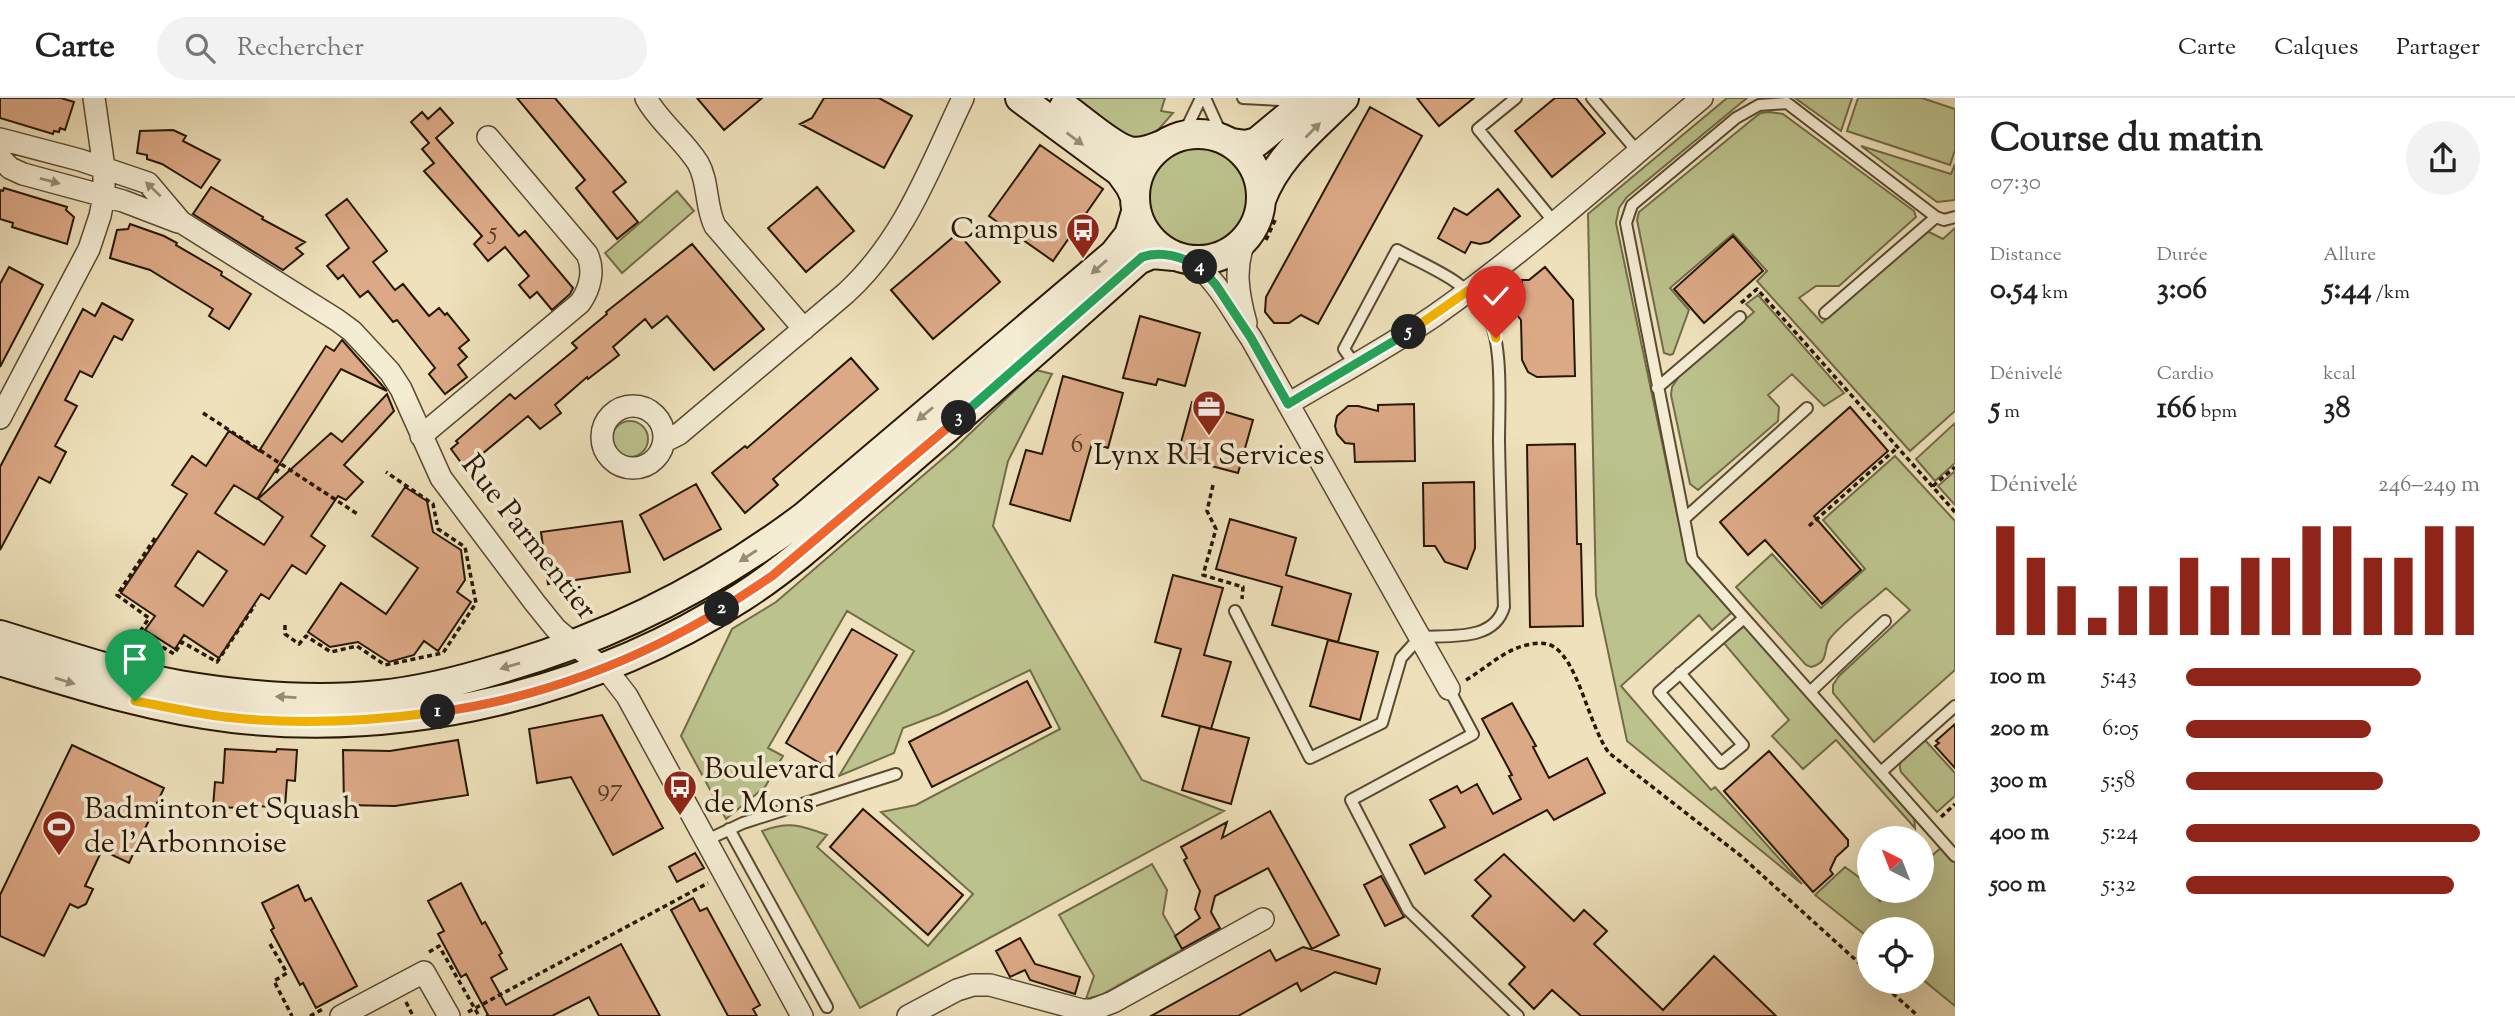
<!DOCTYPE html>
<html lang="fr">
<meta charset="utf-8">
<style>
:root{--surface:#fff;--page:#f2f2f2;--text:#222;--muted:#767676;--line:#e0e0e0;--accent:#8f2418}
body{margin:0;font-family:"Sorts Mill Goudy",serif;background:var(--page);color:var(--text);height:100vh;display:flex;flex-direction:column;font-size:26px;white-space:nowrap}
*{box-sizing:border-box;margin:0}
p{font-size:23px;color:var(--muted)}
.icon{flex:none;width:38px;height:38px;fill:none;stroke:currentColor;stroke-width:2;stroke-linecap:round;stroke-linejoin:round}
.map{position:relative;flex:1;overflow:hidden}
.drawer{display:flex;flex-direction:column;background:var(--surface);width:560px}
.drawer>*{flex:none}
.needle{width:46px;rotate:318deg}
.fabs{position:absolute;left:1857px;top:728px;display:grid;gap:14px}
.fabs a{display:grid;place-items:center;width:77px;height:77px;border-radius:50%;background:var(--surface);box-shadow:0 7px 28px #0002;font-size:35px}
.pin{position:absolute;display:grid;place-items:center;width:60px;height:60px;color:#fff;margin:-72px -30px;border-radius:50% 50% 50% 0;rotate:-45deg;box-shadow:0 0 7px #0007}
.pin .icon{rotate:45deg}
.km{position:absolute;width:35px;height:35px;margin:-18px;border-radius:50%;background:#222;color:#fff;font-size:19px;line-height:35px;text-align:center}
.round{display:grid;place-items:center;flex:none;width:74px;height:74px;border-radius:37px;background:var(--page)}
.headline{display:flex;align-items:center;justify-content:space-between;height:119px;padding:0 35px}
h1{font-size:38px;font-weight:700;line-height:52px}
.stats{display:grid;grid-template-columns:repeat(3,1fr);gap:10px;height:119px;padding:7px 35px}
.stats div{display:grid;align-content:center}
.stats b{font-size:30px;font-weight:700}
.stats small{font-size:19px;font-weight:400}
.stats p{font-size:19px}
.chart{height:196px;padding:14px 35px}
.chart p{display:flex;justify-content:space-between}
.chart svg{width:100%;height:126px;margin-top:7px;stroke:var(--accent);stroke-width:6}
ul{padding:0 35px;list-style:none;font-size:23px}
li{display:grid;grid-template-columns:112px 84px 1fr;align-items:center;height:52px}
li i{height:18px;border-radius:9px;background:var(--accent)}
header{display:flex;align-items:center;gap:42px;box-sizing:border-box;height:98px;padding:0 35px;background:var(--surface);border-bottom:2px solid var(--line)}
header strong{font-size:33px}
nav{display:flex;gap:38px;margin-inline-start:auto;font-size:24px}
.search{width:490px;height:63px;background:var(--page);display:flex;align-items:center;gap:18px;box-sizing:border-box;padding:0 24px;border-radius:38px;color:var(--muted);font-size:26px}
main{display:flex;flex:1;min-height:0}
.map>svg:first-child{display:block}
.green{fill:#bcc28d;stroke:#726c48;stroke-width:2}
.building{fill:#dca986;stroke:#271704;stroke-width:2;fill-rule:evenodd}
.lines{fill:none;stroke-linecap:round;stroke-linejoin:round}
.lane-casing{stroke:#594a32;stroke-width:14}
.street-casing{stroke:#594a32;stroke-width:24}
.secondary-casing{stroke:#271704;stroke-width:32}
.path{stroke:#271704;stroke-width:3.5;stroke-dasharray:5 3.5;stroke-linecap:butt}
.lane{stroke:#f4ecd3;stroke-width:10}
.street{stroke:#f4ecd3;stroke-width:21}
.secondary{stroke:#f4ecd3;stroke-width:28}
.oneway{fill:#988c76}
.split-1-casing{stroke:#fff;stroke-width:14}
.split-2-casing{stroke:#fff;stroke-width:14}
.split-3-casing{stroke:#fff;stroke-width:14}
.split-4-casing{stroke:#fff;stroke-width:14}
.split-5-casing{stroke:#fff;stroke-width:14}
.split-6-casing{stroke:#fff;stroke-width:14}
.split-1{stroke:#f5b400;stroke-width:9}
.split-2{stroke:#f0652b;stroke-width:9}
.split-3{stroke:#f0652b;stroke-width:9}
.split-4{stroke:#22a559;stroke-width:9}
.split-5{stroke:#22a559;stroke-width:9}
.split-6{stroke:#f5b400;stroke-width:9}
.labels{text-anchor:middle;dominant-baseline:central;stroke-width:7;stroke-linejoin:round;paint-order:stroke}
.number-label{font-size:26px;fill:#543c24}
.poi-label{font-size:30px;fill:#271704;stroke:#f4ecd3;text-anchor:start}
.street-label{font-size:30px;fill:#271704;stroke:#f4ecd3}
</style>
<header>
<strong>Carte</strong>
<div class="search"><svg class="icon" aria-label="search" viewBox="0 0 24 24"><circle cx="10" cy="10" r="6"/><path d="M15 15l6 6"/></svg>Rechercher</div>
<nav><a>Carte</a><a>Calques</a><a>Partager</a></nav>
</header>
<main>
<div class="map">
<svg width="1955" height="918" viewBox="0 0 1955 918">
<rect width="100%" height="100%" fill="#eee1bb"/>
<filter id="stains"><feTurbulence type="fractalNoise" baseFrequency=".00286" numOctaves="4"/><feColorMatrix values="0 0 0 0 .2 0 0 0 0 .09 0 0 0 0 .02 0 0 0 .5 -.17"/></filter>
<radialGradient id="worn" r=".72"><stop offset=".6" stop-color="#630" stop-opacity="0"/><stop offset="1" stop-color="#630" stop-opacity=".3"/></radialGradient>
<path class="green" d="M1074 0H1165L1161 13 1173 15 1158 32 1137 42 1116 31Z
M1727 0H1747L1627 99 1619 110 1616 125 1684 449 1689 463 1730 509 1731 515 1712 532 1699 517 1621 588 1711 692 1715 689 1802 786 1627 643 1596 497 1588 116Z
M1795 0H1852L1841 33Z
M1858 0H1922L1955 11V52L1950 67 1847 33Z
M1769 14 1783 16 1914 113 1916 119 1839 188H1816L1799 200 1822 225 1927 133 1943 141 1955 130V313L1910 353 1757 183 1767 173 1733 136 1670 190 1689 212 1673 256 1670 257 1664 255 1637 122 1639 114 1754 20 1761 15Z
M1861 48 1951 76 1955 66V102L1937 104Z
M1148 99a51 51 0 1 1 102 0a51 51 0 1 1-102 0Z
M677 93 694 113 622 175 605 155Z
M1758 197 1844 295 1824 308 1792 276 1768 297 1779 309 1778 323 1698 392 1690 386 1671 297 1672 289 1680 277 1754 214 1746 206Z
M1036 272 1052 276 1008 363 993 428 1142 682 1224 713 860 910 762 733C788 723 801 727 827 737L817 749 928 848 973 796 881 714 916 707 1060 631 1030 572 940 616 903 630 894 655 839 678 914 553 847 513 768 650 783 658 765 689 726 721 681 638 732 531 776 504 955 350Z
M612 341a18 18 0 1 1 36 0a18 18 0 1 1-36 0Z
M1955 325V365L1935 383 1916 361Z
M1895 358 1955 423V572L1874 644 1833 595V587L1839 578 1910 512 1886 490C1868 506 1847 521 1831 539 1821 550 1832 563 1811 569L1806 567 1736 489 1772 456 1821 510 1865 471 1823 422Z
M1955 373V407L1938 388Z
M1743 529 1748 530 1914 718 1915 730 1836 642 1803 671 1772 638 1789 622 1723 544Z
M1924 641 1955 675V698L1937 714 1901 674C1895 658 1913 650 1924 641Z
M1942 749 1955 763V908L1922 881V831H1869V840L1815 797 1845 769 1860 780 1880 803 1892 793H1922V766Z
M1152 766 1167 792 1163 816 1183 851 1101 897 1086 901 1094 878 1059 817Z"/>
<path class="building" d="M0 0H61L74 4 65 32 60 30 59 34 54 33 53 36 0 20Z
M517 0H555L626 84 613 94 638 124 617 141 576 90 585 82Z
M697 0H762L724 32Z
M824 0H879L912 18 884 70 800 26 812 20Z
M1417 0H1474L1439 28Z
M1555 0H1576L1605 35 1552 79 1515 33Z
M1370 9 1422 38 1318 226 1301 217 1289 225H1274L1265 214 1266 199Z
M440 10 453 25 436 40 519 138 525 133 573 190 570 196 552 212 537 194 530 200 519 187 529 178 505 149 488 163 474 146 482 138 424 73 434 65 422 51 429 45 411 24 422 14 428 21Z
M173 32 186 38 183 43 220 62 201 90 162 66 147 61V57L137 55 140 33Z
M1040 47 1103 91 1053 163 989 118Z
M211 89 263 119 262 121 305 144 296 150 303 156 283 172 193 116Z
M817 89 854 133 806 174 768 130Z
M4 90 67 109 66 112 74 119 67 146 12 129 13 125 0 121V92L3 93Z
M1498 91 1520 118 1489 144 1480 146 1471 144 1465 155 1438 140 1454 110 1467 117Z
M347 101 387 153 373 164 395 192 403 186 429 218 439 210 445 217 447 215 469 242 459 250 467 259 458 267 467 279 445 296 429 276 435 270 397 222 393 224 368 193 360 199 343 177 338 181 327 168 349 150 326 117Z
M130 126 164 138 177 145 176 147 222 174 221 177 251 196 229 231 209 218 213 211 150 172 110 160 117 132 128 131Z
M958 135 1000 184 933 241 891 192Z
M1733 138 1763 173 1704 225 1674 191Z
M692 146 764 231 714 272 667 218 652 230 645 221 613 249 619 257 588 281 587 279 555 307 561 315 540 331 528 318 465 370 451 351 458 345 456 343 510 296 515 301 577 250 572 245 607 216 606 214Z
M9 169 43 187 0 269V186Z
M1545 169 1573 202 1575 278 1537 279 1528 274 1522 262 1521 222 1505 202 1522 188V182H1529Z
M102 205 133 222 122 242 114 238 92 279 80 273 65 302 77 308 55 348 66 354 50 385 39 379 0 452V369L83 211 95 218Z
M1140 218 1200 235 1185 288 1158 281 1156 287 1123 280Z
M342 242 387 293 341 271 257 401 234 387 215 415 264 447 283 419 258 401 331 335 342 344 387 296 394 313 344 367 363 384 346 402 338 398 311 438 325 448 306 476 292 467 269 501 261 496 219 560 184 537 175 551 145 532 155 518 121 495 187 396 172 387 192 358 206 368 229 333 259 353 326 248 334 253ZM198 453 227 473 203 508 175 488Z
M851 260 878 291 773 381 778 387 745 415 712 375 745 348 747 350Z
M1063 278 1123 295 1108 350 1092 345 1070 423 1010 406 1026 352 1042 356Z
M1192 304 1253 322 1238 375 1177 359Z
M1414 306 1415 363 1355 364 1354 346 1345 345 1337 336 1335 328 1337 318 1348 308H1358L1378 313V307Z
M1850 309 1888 353 1814 418 1861 472 1822 506 1765 442 1748 457 1720 424Z
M1575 346 1577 446H1581L1583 528 1530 529 1527 347Z
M1474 384 1475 450 1467 471 1445 464 1435 448H1424L1423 385Z
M696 386 721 431 664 462 640 417Z
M405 389 427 403 433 434 461 452 465 482 457 494 471 504 438 553 424 543 414 557 389 564 358 544 330 549 308 534 341 485 386 516 418 470 372 438Z
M1230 421 1296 440 1286 477 1351 496 1338 544 1272 527 1282 489 1216 471Z
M622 423 630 474 548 486 541 434Z
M1173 477 1223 490 1204 557 1231 564 1211 631 1162 618 1181 551 1155 544Z
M852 531 897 557 828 670 786 645Z
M1328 542 1378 554 1360 622 1310 608Z
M1027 583 1051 629 932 689 909 644Z
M1512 605 1536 648 1533 649 1549 680 1587 660 1605 695 1554 722 1547 712 1425 776 1410 747 1445 729 1430 702 1457 688 1461 695 1477 686 1493 716 1521 701 1509 678 1512 677 1482 621Z
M602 617 663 730 613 757 571 679 537 685 529 631Z
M1955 626V670L1935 648 1939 645 1936 643Z
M1200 628 1249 640 1231 706 1182 692Z
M458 642 468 697 395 708 344 707 343 652 390 653Z
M72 647 164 690 129 765 102 752 85 788 93 791 86 806 78 810 70 806 44 858 0 838V797Z
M225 651 276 654 277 651 297 652 295 683 287 682 285 710 244 707V710L213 709 215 684 223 685Z
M1769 653 1848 742V748L1836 759 1830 772 1833 776 1813 794 1724 693Z
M863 711 963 797 928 837 830 749Z
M1270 713 1339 837 1312 851 1268 770 1215 798 1211 814 1220 830 1182 851 1175 838 1200 820 1195 811 1200 793 1184 762 1187 760 1181 749 1227 724 1222 740Z
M695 755 704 770 677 784 669 769Z
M1504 756 1574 823 1584 812 1607 833 1594 846 1663 912 1714 858 1776 918H1581L1552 892 1534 911 1509 886 1525 869 1472 818 1491 798 1475 782Z
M1381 778 1404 819 1385 828 1364 787Z
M461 785 482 826 485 824 502 855 499 857 507 871 491 880 506 907 621 846 660 918H599L589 899 552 918H486L488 917 466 876 461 879 438 836 444 833 428 803Z
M298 787 305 803 311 800 357 888 316 910 303 885 300 887 271 832 274 830 262 805Z
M693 800 700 813 707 810 760 907 753 911 757 918H728L671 812Z
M1020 840 1035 866 1080 879 1075 896 1030 882 1025 872 1010 879 996 853Z
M1303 849 1380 871 1376 886 1335 874 1301 893 1297 885 1238 918H1151L1270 852 1276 863Z"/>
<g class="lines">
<g class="lane-casing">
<path id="lane" d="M1205 0 1224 42
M1243 0 1297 3
M1516 0 1478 31 1554 124
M1592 0 1637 53
M1175 40 1188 27 1201 0
M1955 119 1944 122 1936 119 1787 5 1759 7 1736 20 1632 107 1626 125 1692 461 1955 758
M1825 215 1936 119
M1657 290 1740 219
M1684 421 1807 310
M1235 513 1310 660 1382 625 1401 560 1420 539C1449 537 1494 544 1504 509 1502 454 1500 398 1499 343 1499 308 1504 240 1485 212 1464 182 1428 169 1397 152L1344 251 1355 267
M1680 575 1743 647 1721 665 1659 594 1744 520
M1449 591 1473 636 1351 702 1408 812 1518 918
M1810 594 1885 523
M1881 674 1955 608
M729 731 827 909
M707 742 743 725 896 676"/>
</g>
<g class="street-casing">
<path id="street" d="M646 0C659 24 683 41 698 65 709 84 705 108 715 128L804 231
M0 41 80 62 148 85 181 124 337 222 352 233 390 274 401 291 441 380 535 505 556 531 610 576 627 598 802 918
M0 60 10 70 23 76 123 103 178 124
M1189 162C1217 180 1232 213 1251 240L1449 591
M1246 225C1238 196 1233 168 1246 140
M1288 306C1337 277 1387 250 1434 218 1528 152 1614 73 1702 0
M602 339a31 31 0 1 1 62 0a31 31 0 1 1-62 0Z
M0 320 89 151 100 118 104 98V70L94 0
M421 338 580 205C590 191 595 172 587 156L488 39
M665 343 679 336 846 195C904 142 930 69 963 0
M341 918 424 874 449 918
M908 918 957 892 973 887H990L1082 912H1092L1113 904 1263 821"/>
</g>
<g class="secondary-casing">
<path id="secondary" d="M1020 0 1120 74 1130 88 1135 99
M1064 9C1080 20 1112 49 1129 53 1140 56 1152 51 1162 47
M1135 99a63 63 0 1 1 126 0a63 63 0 1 1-126 0Z
M1232 45 1246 47 1257 44 1310 0
M1261 102C1277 59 1312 32 1344 0
M0 537C59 555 118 576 179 587 244 598 313 604 380 597 420 593 460 583 499 571 611 539 712 488 805 418L1114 156 1129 137 1136 114
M0 563C76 586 153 611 233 620 409 640 594 594 742 499 795 465 841 421 888 381 972 309 1056 236 1138 162L1152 156 1174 158"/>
</g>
<path class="path" d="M1266 142 1276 120
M1741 205 1757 191 1955 414
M203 315 359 417
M276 375 281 366
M1213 387 1207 413 1216 431 1203 477 1243 489 1242 501
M1933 388 1955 369
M1809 428 1898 349
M155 440 117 497 149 520 139 535 174 556 182 544 217 564 255 507
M285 527V536L299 546 306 538 331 554 357 548 385 567 443 555 476 505 465 449 438 431 433 406 386 374
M1466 582C1483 572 1499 557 1517 550 1528 546 1544 542 1554 549 1579 565 1589 628 1609 655L1741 758 1869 874
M1941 719 1955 706
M270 846 287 875 274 883 292 918
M429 854 439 848 479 918
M1880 884 1918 918
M406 904 413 918
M468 914 708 785
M310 918 323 911"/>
<use href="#lane" class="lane"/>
<use href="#street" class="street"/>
<use href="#secondary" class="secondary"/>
</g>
<defs><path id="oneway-solid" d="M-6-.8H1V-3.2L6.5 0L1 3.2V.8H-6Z" transform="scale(1.75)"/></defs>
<g class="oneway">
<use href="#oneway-solid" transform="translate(1313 32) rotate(-45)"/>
<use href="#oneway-solid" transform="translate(1075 41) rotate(37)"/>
<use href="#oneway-solid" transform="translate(50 83) rotate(15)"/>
<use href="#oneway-solid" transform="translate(153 91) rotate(-137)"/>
<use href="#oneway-solid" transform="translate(1099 169) rotate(139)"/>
<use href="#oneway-solid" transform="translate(925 316) rotate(140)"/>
<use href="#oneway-solid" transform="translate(748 458) rotate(147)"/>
<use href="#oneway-solid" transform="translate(510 568) rotate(164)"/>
<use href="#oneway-solid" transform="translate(65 583) rotate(17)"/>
<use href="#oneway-solid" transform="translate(286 599) rotate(-177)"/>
</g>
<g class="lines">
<g class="split-1-casing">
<path id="split-1" d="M135 603C168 609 202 617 235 620 303 627 371 623 438 614"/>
</g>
<g class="split-2-casing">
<path id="split-2" d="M438 614C537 601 637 563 722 511"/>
</g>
<g class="split-3-casing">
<path id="split-3" d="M722 511 772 478 959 320"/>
</g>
<g class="split-4-casing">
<path id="split-4" d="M959 320 1142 159C1161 152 1183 159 1200 169"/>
</g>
<g class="split-5-casing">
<path id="split-5" d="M1200 169 1216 187 1251 240 1288 306 1409 234"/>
</g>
<g class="split-6-casing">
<path id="split-6" d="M1409 234 1469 192C1481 207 1492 220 1496 240"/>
</g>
<use href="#split-1" class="split-1"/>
<use href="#split-2" class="split-2"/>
<use href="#split-3" class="split-3"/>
<use href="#split-4" class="split-4"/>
<use href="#split-5" class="split-5"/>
<use href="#split-6" class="split-6"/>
</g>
<defs>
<g id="bus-pin" transform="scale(1.75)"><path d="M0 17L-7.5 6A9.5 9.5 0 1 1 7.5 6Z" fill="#8f2418" stroke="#f4ecd3"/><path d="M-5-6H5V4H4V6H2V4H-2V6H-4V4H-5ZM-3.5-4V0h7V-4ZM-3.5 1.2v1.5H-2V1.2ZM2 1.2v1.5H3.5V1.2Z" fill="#fff"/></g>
<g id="office-pin" transform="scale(1.75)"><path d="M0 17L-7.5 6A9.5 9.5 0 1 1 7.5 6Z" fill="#8f2418" stroke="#f4ecd3"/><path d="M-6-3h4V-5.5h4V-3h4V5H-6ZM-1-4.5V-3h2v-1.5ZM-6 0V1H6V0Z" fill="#fff"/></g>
<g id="stadium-pin" transform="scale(1.75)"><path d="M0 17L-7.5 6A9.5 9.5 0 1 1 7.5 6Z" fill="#8f2418" stroke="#f4ecd3"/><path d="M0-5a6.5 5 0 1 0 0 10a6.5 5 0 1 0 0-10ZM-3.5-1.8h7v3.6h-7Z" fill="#fff"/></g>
</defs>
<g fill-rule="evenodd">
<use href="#bus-pin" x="1083" y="132"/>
<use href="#office-pin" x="1209" y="309"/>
<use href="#bus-pin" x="680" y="689"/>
<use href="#stadium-pin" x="59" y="729"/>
</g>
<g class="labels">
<g class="number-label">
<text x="493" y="134">5</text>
<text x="1077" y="347">6</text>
<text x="610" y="691">97</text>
</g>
<g class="poi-label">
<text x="1058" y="132" text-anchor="end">Campus</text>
<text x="1209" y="358" text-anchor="middle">Lynx RH Services</text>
<text x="704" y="672">Boulevard<tspan x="704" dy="34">de Mons</tspan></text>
<text x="84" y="712">Badminton et Squash<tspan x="84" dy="34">de l'Arbonnoise</tspan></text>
</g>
<g class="street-label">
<text transform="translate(528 440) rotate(52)">Rue Parmentier</text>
</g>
</g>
<rect width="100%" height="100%" filter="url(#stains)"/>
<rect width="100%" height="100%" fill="url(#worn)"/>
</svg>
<div class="fabs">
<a><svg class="needle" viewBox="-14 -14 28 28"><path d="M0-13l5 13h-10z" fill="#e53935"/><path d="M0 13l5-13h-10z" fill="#767676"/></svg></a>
<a><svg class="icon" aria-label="locate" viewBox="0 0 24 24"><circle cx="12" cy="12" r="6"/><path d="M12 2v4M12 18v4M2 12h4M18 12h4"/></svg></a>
</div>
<div class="pin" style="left:135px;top:603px;background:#1e9e55"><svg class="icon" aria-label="arrive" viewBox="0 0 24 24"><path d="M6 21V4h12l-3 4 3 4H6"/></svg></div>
<div class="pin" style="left:1496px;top:240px;background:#d93025"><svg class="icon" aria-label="check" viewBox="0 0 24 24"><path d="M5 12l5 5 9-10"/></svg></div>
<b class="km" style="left:438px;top:614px">1</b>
<b class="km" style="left:722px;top:511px">2</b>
<b class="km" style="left:959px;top:320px">3</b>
<b class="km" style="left:1200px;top:169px">4</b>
<b class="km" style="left:1409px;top:234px">5</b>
</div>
<section class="drawer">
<div class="headline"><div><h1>Course du matin</h1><p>07:30</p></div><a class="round"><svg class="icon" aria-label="share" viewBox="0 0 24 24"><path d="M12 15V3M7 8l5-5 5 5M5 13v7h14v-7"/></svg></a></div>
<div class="stats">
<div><p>Distance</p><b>0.54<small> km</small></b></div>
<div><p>Durée</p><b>3:06</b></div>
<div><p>Allure</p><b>5:44<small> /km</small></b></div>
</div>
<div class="stats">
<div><p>Dénivelé</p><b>5<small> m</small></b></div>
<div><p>Cardio</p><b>166<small> bpm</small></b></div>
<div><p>kcal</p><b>38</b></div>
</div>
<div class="chart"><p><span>Dénivelé</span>246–249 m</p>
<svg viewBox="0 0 160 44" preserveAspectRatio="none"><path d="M5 44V6M15 44V17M25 44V27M35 44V38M45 44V27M55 44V27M65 44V17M75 44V27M85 44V17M95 44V17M105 44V6M115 44V6M125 44V17M135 44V17M145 44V6M155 44V6"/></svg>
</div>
<ul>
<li><b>100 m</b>5:43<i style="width:80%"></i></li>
<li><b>200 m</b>6:05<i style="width:63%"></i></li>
<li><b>300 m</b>5:58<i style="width:67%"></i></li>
<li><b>400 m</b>5:24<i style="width:100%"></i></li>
<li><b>500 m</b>5:32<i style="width:91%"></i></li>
</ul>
</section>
</main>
